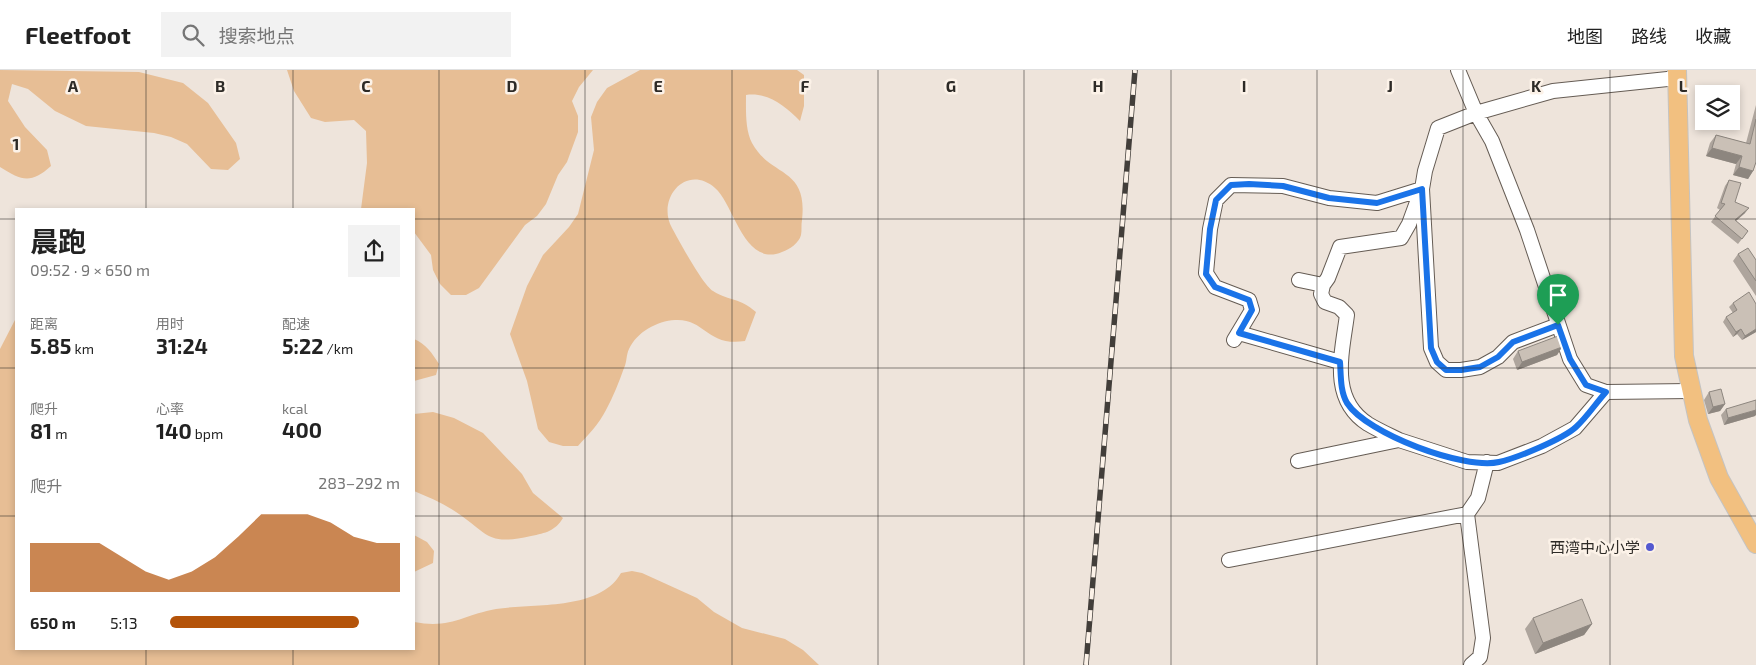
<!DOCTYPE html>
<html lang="zh">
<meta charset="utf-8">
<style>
:root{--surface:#fff;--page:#f2f2f2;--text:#222;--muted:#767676;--line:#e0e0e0;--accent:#b45309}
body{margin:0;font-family:"Exo 2","Noto Sans SC",sans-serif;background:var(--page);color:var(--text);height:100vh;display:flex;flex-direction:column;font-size:19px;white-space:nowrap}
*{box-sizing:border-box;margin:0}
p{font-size:16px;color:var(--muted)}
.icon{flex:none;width:28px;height:28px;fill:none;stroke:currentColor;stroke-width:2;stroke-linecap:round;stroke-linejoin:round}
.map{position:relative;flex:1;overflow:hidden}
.drawer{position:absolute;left:15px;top:138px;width:400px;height:442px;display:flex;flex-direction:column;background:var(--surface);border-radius:0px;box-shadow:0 2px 8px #0003}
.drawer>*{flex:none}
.tools{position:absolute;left:1695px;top:15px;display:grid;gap:10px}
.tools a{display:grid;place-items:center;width:45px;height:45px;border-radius:0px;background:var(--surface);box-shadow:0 2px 8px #0003;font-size:25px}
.pin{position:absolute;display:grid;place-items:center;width:42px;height:42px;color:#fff;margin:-51px -21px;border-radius:50% 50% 50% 0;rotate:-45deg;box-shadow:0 0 5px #0007}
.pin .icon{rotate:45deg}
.round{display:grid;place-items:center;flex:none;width:52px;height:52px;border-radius:0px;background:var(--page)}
.headline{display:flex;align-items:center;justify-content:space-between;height:85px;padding:0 15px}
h1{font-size:28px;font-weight:700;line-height:38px}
.figures{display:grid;grid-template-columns:repeat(3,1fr);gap:8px;height:85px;padding:5px 15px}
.figures div{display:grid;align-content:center}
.figures b{font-size:21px;font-weight:700}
.figures small{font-size:14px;font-weight:400}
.figures p{font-size:14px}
.chart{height:140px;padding:10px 15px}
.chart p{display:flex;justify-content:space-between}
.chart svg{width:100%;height:90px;margin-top:5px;fill:var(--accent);opacity:.7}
ul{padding:0 15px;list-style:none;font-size:16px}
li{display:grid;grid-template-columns:80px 60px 1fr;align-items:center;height:38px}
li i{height:12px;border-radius:6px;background:var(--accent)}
header{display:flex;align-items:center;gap:30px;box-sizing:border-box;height:70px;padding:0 25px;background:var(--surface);border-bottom:1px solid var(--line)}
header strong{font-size:24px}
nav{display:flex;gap:28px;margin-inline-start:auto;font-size:18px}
.search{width:350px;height:45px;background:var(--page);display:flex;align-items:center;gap:12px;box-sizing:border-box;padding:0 18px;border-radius:0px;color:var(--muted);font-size:19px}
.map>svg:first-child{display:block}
.green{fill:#e7be95}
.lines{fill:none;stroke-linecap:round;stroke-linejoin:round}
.minor-casing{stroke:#655c54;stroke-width:16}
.major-casing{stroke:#c4c3c2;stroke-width:20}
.minor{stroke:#fff;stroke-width:14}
.major{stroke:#f2c080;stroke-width:18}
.rail-casing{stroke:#423e3a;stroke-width:5.5}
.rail{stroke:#fcf2e8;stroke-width:4;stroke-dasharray:11;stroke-linecap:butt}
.wall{fill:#aea59d}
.shaded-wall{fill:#8d867f}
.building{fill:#cac0b6;stroke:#8d867f}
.route-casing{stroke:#fff;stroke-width:10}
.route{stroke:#1a73e8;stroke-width:6}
.grid{fill:none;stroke:#2d2a26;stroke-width:1;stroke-opacity:0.55}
.poi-dot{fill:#5459d0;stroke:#fcf2e8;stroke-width:2}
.labels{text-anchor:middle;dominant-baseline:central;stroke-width:5;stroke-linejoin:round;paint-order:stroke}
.poi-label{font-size:15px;fill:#2d2a26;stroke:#fcf2e8;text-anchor:end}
.grid-label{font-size:16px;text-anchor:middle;font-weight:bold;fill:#2d2a26;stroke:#fcf2e8;stroke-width:5;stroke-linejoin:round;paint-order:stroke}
</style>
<header>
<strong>Fleetfoot</strong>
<div class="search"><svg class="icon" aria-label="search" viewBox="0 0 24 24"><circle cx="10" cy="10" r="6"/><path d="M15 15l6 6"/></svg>搜索地点</div>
<nav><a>地图</a><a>路线</a><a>收藏</a></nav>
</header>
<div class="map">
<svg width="1756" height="595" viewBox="0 0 1756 595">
<rect width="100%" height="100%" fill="#eee4db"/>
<path class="green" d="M0 0 139 2 183 13 208 33 236 73 240 89 228 100 211 99 187 74 171 67 154 63 86 56 55 41 28 19 12 14 8 31 25 57 47 80 51 96C31 114 22 111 0 97Z
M287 0H593L579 17 572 31 578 46V62L567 92 558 105 546 134 537 146 525 155 479 218 466 225H451L440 214 433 200 431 185 414 162V139H361L367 93 366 61 354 50 325 52 311 48 294 21Z
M640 0H797L804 5V36L800 51C785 36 768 22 746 25 746 40 745 60 752 73 771 108 808 96 802 150 801 155 802 160 801 165 799 173 790 179 782 182 744 198 734 134 715 118 686 93 656 129 672 158 679 171 703 215 713 221 731 232 739 227 756 242L745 271C707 277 705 248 675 250 657 251 637 262 629 279 626 285 627 292 624 298 619 312 613 327 606 340 599 354 588 365 578 376H563L549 372 538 359 527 311 510 264 527 216 543 185 569 157 578 144 594 80 591 47 597 32 607 18Z
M16 248V579H414V552C451 559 463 545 496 539 534 533 600 541 621 503L632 501 642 503 697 528 714 542 742 558 785 569 803 580 819 595H0V279Z
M414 269C426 274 432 283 439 294L436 305 414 311Z
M433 342 454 348 483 363 522 404 533 423 563 448C555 461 546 463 531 466 486 476 489 464 456 442 443 433 428 427 414 421V344Z
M414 465 427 472 434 481 433 493 414 502Z"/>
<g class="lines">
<g class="minor-casing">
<path id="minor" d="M1458 0 1476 43 1492 71 1527 160 1570 289 1586 315 1606 322 1690 321
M1422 119 1431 278 1437 292 1446 300H1461L1480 297 1498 287 1513 272 1558 255
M1299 210 1323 215 1321 224 1325 232 1339 237 1347 245C1342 283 1329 329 1368 354 1378 360 1389 365 1399 370
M1323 215 1328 208 1340 177 1401 168 1409 154 1420 124
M1239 263 1340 292
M1234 270 1252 240 1249 230 1215 217 1206 203 1210 159 1216 130 1231 115 1283 116 1329 128 1377 133 1422 119 1425 101 1438 58 1476 43 1553 21 1677 8
M1298 391 1399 370 1467 392 1498 393 1542 376 1575 358 1606 322
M1467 444 1483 568 1480 587 1471 595
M1229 490 1467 444 1478 428 1487 392"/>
</g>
<g class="major-casing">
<path id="major" d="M1677 0 1684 286 1698 350 1719 408 1756 474"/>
</g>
<use href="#minor" class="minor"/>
<use href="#major" class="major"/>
<g class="rail-casing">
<path id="rail" d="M1086 595 1135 0"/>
</g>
<use href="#rail" class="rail"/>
</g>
<path class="wall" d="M1756 35V92L1753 101 1748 109 1733 105 1736 94 1706 86 1710 73 1716 65 1746 73Z
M1729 110 1735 132 1745 143 1736 151 1748 161 1738 174 1711 152 1720 140 1717 138 1725 116Z
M1738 184 1756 190V226L1733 191Z
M1733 233 1756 234V262L1742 270 1737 264 1733 267 1723 252 1726 247 1733 243 1729 237Z
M1562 277 1557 285 1517 300 1513 289 1518 281Z
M1709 322 1725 334 1720 341 1708 344 1704 330Z
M1726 339 1755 346 1724 355 1721 345Z
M1533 548 1592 554 1584 565 1535 584 1525 559Z"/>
<path class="shaded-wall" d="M1712 78 1742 86 1736 94 1706 86Z
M1739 97 1753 101 1748 109 1733 105Z
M1749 138 1745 143 1731 155 1735 150Z
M1741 259 1737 264 1733 267 1736 262Z
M1756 259V262L1742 270 1745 266Z
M1562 277 1557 285 1517 300 1522 292Z
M1725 334 1720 341 1708 344 1713 337Z
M1756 340V345L1755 346 1724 355 1728 348Z
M1592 554 1584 565 1535 584 1543 573Z"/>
<path class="building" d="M1756 49V92L1753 101 1739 97 1742 86 1712 78 1716 65 1750 74Z
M1729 110 1741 113 1735 132 1749 138 1735 150 1748 161 1742 169 1715 146 1725 134 1721 133Z
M1748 178 1756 190V211L1738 184Z
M1749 222 1756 234V259L1745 266 1741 259 1736 262 1726 247 1737 240 1733 233Z
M1558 266 1562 277 1522 292 1518 281Z
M1721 319 1725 334 1713 337 1709 322Z
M1756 330V340L1728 348 1726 339Z
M1582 529 1592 554 1543 573 1533 548Z"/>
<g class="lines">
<g class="route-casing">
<path id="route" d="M1249 114 1283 116 1329 128 1377 133 1422 119 1431 278 1437 292 1446 300H1461L1480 297 1498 287 1513 272 1558 255 1570 289 1586 315 1606 322C1596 333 1587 347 1576 357 1563 369 1517 388 1499 392 1464 400 1367 364 1347 333 1340 321 1341 305 1340 292L1239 263 1252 240 1249 230 1215 217 1206 204 1210 159 1216 130 1231 115Z"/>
</g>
<use href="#route" class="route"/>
</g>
<path class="grid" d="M146 0V139M293 0V139M439 0V595M585 0V595M732 0V595M878 0V595M1024 0V595M1171 0V595M1317 0V595M1463 0V595M1610 0V595M0 149H16M414 149H1756M0 298H16M414 298H1756M0 446H16M414 446H1756M146 579V595M293 579V595"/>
<circle class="poi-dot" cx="1650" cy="477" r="5"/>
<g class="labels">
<g class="poi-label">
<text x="1640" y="477">西湾中心小学</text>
</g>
</g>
<g class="grid-label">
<text x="73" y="22">A</text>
<text x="220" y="22">B</text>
<text x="366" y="22">C</text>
<text x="512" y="22">D</text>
<text x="658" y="22">E</text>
<text x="805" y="22">F</text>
<text x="951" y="22">G</text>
<text x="1098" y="22">H</text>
<text x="1244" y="22">I</text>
<text x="1390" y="22">J</text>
<text x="1536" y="22">K</text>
<text x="1683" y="22">L</text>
<text x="16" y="80">1</text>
</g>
</svg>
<div class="tools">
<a><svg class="icon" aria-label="layers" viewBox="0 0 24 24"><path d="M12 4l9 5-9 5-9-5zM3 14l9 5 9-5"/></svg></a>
</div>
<div class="pin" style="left:1558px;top:255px;background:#1e9e55"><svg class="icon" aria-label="arrive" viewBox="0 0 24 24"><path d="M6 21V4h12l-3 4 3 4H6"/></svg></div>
<section class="drawer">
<div class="headline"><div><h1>晨跑</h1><p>09:52 · 9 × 650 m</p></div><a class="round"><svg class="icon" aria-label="share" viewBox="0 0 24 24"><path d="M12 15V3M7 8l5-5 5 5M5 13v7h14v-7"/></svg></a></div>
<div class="figures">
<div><p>距离</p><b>5.85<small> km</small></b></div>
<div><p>用时</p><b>31:24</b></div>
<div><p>配速</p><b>5:22<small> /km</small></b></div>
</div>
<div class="figures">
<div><p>爬升</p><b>81<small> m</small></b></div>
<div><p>心率</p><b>140<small> bpm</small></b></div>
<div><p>kcal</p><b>400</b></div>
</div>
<div class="chart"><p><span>爬升</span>283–292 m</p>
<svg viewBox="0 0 160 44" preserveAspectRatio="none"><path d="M0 44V20L10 20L20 20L30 20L40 27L50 34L60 38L70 34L80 27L90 17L100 6L110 6L120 6L130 10L140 17L150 20L160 20V44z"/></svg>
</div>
<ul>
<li><b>650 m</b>5:13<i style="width:82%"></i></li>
</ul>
</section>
</div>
